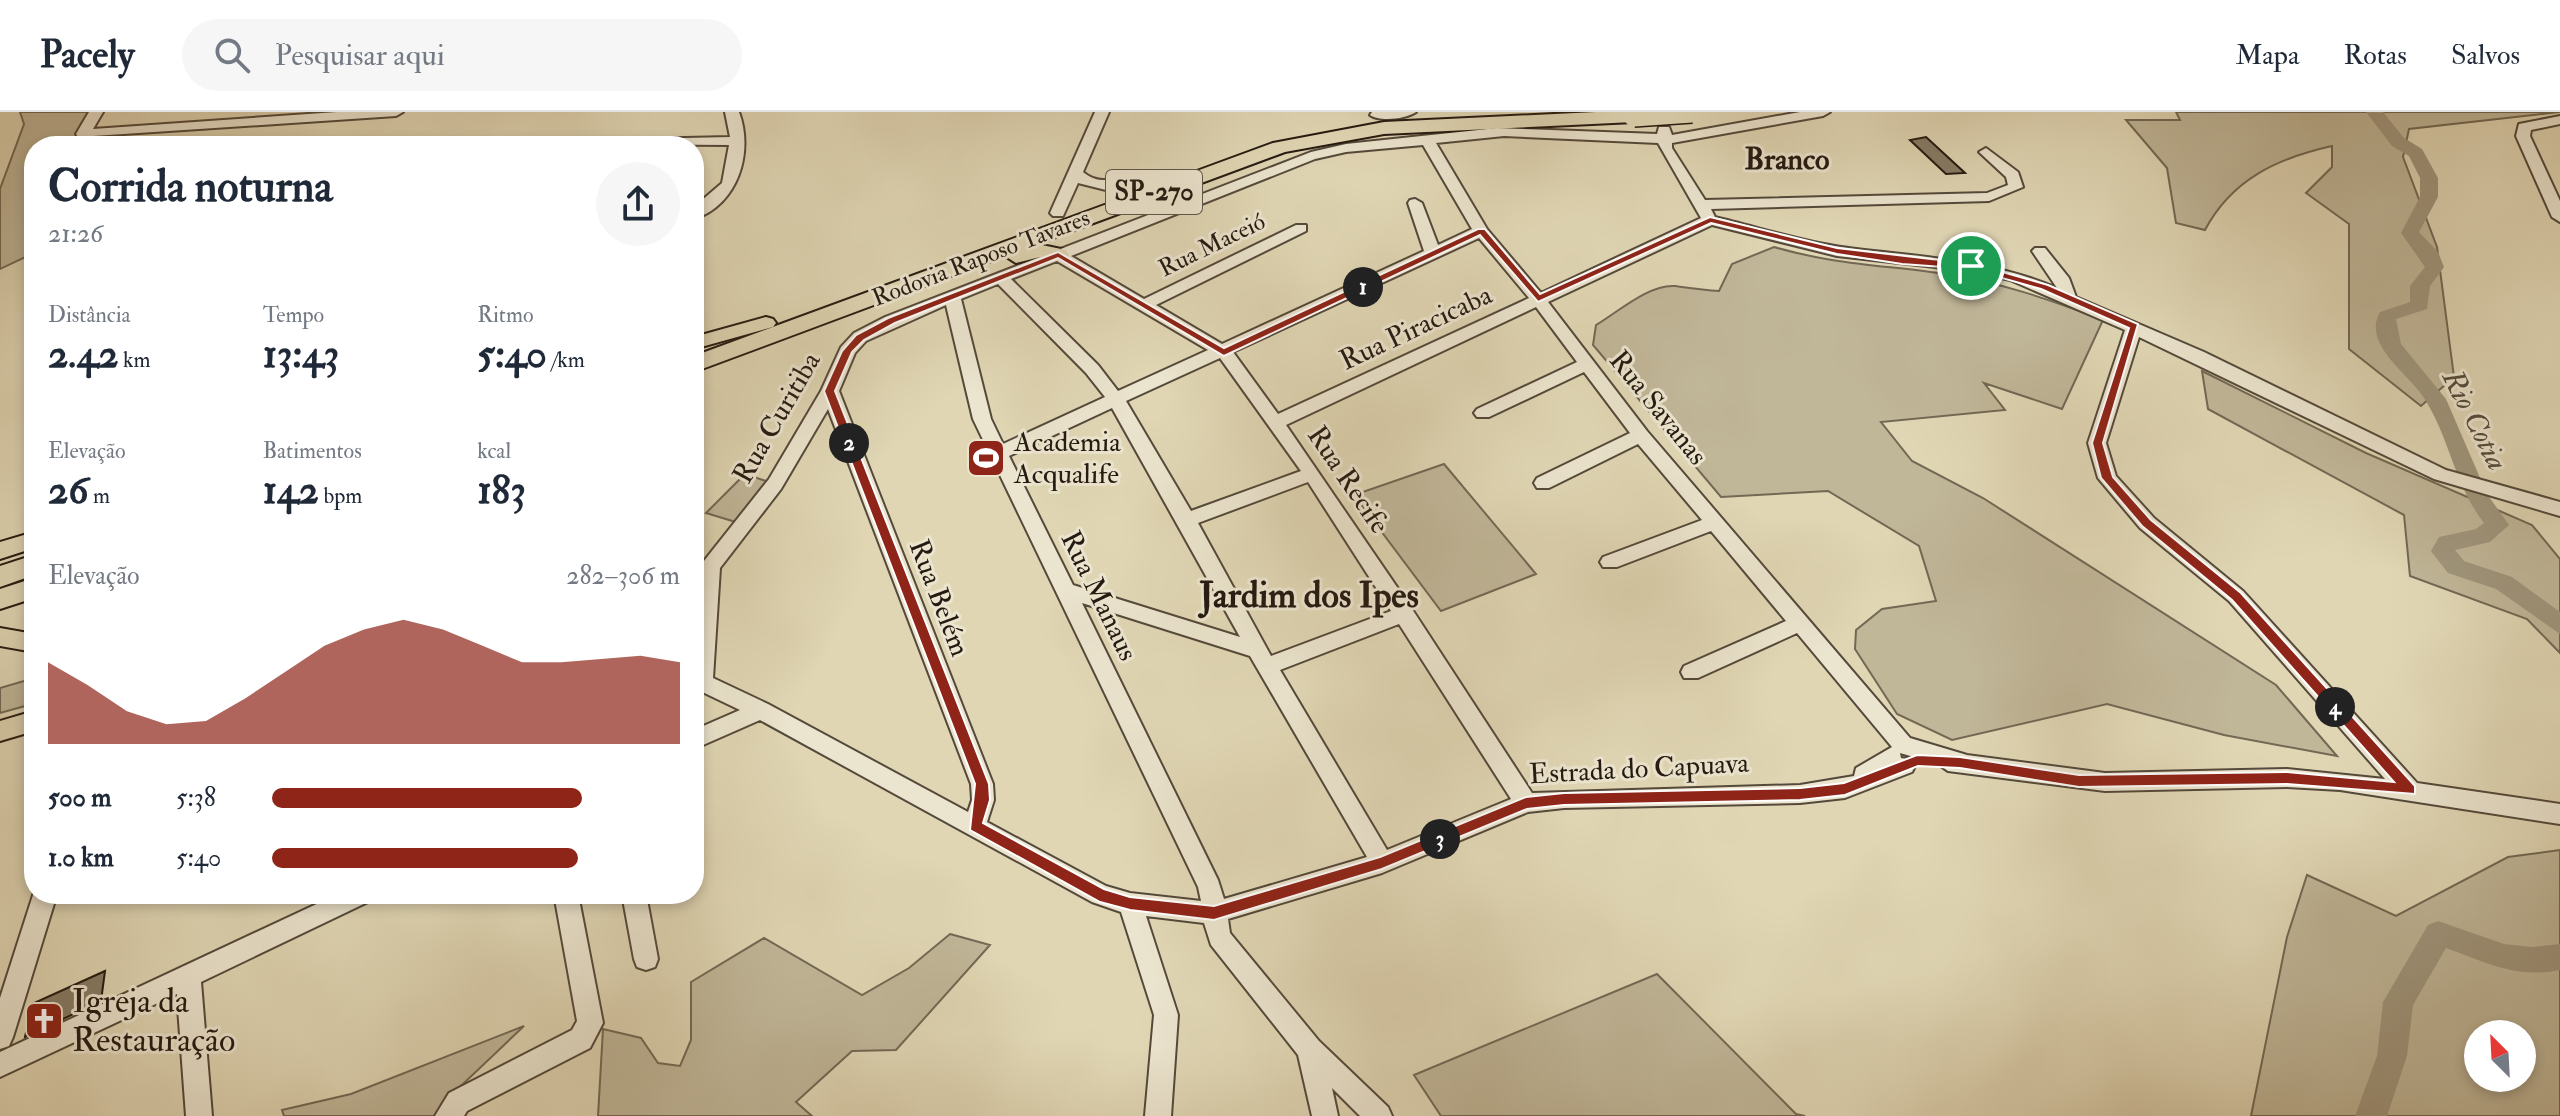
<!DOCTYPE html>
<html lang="pt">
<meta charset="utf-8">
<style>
:root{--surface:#fff;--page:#f6f6f7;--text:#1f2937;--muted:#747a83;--line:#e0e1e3;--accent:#8f2418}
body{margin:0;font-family:"IM FELL Double Pica",serif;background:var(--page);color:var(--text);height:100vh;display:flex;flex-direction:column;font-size:30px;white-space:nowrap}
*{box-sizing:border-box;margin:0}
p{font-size:26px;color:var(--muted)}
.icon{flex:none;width:44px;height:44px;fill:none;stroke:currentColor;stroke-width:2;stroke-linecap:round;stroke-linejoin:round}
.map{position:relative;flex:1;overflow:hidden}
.sheet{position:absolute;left:24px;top:24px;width:680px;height:768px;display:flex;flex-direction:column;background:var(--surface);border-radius:32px;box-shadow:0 4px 12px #0003}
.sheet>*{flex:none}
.needle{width:52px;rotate:336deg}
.tools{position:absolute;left:2464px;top:908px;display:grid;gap:16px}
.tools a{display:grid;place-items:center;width:72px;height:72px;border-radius:50%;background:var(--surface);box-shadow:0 4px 12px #0003;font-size:40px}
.pin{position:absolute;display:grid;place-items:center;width:68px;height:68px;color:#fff;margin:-34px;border:4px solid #fff;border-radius:50%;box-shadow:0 2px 8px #0007}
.km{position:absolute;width:40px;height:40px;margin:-20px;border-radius:50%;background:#222;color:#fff;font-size:22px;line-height:40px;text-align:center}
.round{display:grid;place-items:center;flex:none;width:84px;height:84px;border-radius:42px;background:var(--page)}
.head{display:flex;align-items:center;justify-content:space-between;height:136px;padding:0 24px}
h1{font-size:44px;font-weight:700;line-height:60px}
.figures{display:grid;grid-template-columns:repeat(3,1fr);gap:12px;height:136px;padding:8px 24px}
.figures div{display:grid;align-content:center}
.figures b{font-size:40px;font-weight:700}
.figures small{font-size:22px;font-weight:400}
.figures p{font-size:22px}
.chart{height:224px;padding:16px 24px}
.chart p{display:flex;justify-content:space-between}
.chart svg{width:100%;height:144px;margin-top:8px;fill:var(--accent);opacity:.7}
ul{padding:0 24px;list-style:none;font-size:26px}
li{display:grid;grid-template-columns:128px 96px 1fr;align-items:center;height:60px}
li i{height:20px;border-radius:10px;background:var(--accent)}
header{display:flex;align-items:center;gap:48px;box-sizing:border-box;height:112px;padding:0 40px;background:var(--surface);border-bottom:2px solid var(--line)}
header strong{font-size:38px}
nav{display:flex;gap:44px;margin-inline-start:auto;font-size:28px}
.search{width:560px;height:72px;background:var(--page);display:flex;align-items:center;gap:20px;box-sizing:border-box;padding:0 28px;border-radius:44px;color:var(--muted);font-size:30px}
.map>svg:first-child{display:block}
.green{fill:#c0b698;stroke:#726854;stroke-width:2;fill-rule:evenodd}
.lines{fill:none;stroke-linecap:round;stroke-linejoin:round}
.river{fill:#a0967d;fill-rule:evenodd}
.building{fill:#867c66;stroke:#251a11;stroke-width:2}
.minor-casing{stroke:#54493a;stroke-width:4}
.major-casing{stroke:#251a11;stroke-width:4}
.highway-casing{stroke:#251a11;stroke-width:4}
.minor{fill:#ebe4ce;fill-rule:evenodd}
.major{fill:#e0d6b4;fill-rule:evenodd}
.highway{fill:#e0d6b4;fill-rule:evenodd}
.highway-bridge-casing{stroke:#251a11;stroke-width:24;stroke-linecap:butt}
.highway-bridge{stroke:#e0d6b4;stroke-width:21}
.route{fill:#8f2418;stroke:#fff;stroke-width:2;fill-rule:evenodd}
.labels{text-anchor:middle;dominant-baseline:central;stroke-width:6;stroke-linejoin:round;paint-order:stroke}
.far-street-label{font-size:24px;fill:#251a11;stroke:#ebe4ce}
.shield{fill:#ebe4ce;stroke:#60574a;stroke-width:2}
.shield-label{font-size:26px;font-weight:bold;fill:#251a11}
.street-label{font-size:28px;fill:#251a11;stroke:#ebe4ce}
.poi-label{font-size:28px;fill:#251a11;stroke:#ebe4ce;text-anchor:start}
.far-district-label{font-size:30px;font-weight:bold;fill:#251a11;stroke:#ebe4ce}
.water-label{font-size:30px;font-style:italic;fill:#564c3c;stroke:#ebe4ce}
.near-poi-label{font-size:34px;fill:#251a11;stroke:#ebe4ce;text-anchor:start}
.district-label{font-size:36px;font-weight:bold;fill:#251a11;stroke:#ebe4ce}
</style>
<header>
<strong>Pacely</strong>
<div class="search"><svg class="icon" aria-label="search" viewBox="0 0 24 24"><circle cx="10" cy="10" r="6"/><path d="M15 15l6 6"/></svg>Pesquisar aqui</div>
<nav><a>Mapa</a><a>Rotas</a><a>Salvos</a></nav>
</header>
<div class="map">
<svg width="2560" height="1004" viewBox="0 0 2560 1004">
<rect width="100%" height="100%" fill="#e0d6b4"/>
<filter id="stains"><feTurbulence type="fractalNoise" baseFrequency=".0025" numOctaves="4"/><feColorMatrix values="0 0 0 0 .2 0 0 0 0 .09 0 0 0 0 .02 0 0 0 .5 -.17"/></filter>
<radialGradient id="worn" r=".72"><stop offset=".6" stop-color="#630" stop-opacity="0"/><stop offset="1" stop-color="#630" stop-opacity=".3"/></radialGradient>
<path class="green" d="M20 0H91L92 34H34V141L0 157V77L24 12Z
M2176 0H2560L2409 17 2403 45 2437 135 2454 265 2421 294 2349 237V112L2306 81 2332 55V34C2278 46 2232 67 2205 118L2176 111 2167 56 2126 8H2180Z
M1774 135C1832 152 1880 153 1938 161 1996 169 2049 187 2103 208L2062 297 1984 271 2005 298 1881 310 1912 349 1983 386 2276 573 2337 644 2224 623 2107 592 1952 628 1897 602 1855 537 1856 518 1882 497 1936 489 1919 434 1828 379 1721 385 1593 233 1596 213C1618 200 1649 172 1675 174 1690 176 1704 178 1719 179L1732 152Z
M2202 259 2366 341 2532 413 2560 447V541L2527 507 2410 464 2404 403 2208 297Z
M1444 352 1536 462 1441 499 1354 383Z
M745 362 772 371 739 411 706 401Z
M34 566V585L25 594 0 601V576Z
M2560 738V1004H2251L2287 825 2307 763 2396 804 2508 745ZM2478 922H2522V966H2478Z
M950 822 990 833 896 938 852 939 796 990 812 1004H598L603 917 641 926 658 951 680 954 691 928V870L764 826 862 883 909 856Z
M1657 862 1796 1002 1805 1004H1441L1414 963Z
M524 914 444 990 439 1004H284L282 998 351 982Z"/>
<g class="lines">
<path class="river" d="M2366 0H2383L2404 26 2422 37 2438 66V85L2419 120 2438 140 2444 155 2430 174 2427 197 2396 207 2401 232 2446 287 2487 382 2509 413 2490 430 2455 438 2464 449 2512 465 2560 500V522L2496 477 2448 461 2431 439 2439 425 2476 417 2484 411C2454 373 2449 322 2422 283 2406 260 2362 231 2380 200L2410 190V174L2425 155 2401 121 2420 85V66L2409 44 2392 34Z
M2438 809 2504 832 2532 835 2560 832V858C2515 867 2486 850 2446 836L2413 893 2407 944 2387 1004H2355L2377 944 2383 890 2428 813Z"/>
</g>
<path class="building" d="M1926 25 1965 61 1946 62 1910 28Z
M105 859 101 889 25 925 32 892Z"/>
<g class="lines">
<g class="minor-casing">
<path id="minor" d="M89 0H103L93 17 337 0H403L396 4 78 25 76 22Z
M725 0H739C754 40 738 93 694 107V95L722 71 729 33 586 32 593 28 730 25Z
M1095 0H1109L1083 60C1106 80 1131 55 1147 67L1106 78 1078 71 1063 104H1053L1050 101Z
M1372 0H1416C1406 7 1380 10 1370 3Z
M1800 0H1830L1823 4 1672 31V36L1705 88 1987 81 2008 73 2006 65 1979 40 1986 36 2018 60 2023 75 1989 89 1711 97 1715 105C1757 115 1799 129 1841 135 1915 145 1987 146 2057 176L2032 139 2035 136H2045L2069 166 2076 185 2204 240 2446 358 2560 390V404L2434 367 2139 225 2106 331 2116 364 2154 406 2243 479 2417 671 2560 692V712L2340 678 2287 675 2105 679 1948 659 1938 652 1900 641 1901 646 1912 648 1915 654 1912 660 1845 686 1800 691 1564 696 1528 700 1382 761 1228 807 1230 821 1319 929 1388 995 1392 1004H1360L1332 976 1338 1004H1312L1298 943 1211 833 1204 811 1146 804 1178 903 1171 1004H1145L1154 903 1121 800 1092 790 760 608 694 637V618L740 598 694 576 700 454 769 367 821 279 841 235 854 221 885 205 1311 40 1346 32 1497 16 1657 22 1659 15H1669L1672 23ZM1504 24 1658 31 1701 106 1541 181 1487 117 1436 31ZM1423 33 1472 117 1438 133 1422 91 1415 87 1410 88 1408 91 1424 139 1222 232 1156 193 1306 119V113H1296L1144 187 1071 144 1315 47 1346 40ZM1712 113 1837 144 1971 159 2010 168 2125 218 2088 331 2098 366 2140 416 2229 489 2385 667 2287 657 2105 661 1967 643 1910 626 1647 319 1548 190ZM1479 126 1529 186 1278 302 1233 240ZM1057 149 1208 238 1118 279 1098 253 1011 167ZM998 172 1086 261 1105 285 1003 332 991 307 961 187ZM946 193 973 307 1198 775 1201 789 1130 781 1106 774 987 710 994 688 993 672 839 279 855 241 866 229ZM1536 195 1577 250 1477 297 1474 301 1477 305H1489L1584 260 1630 321 1537 366 1534 371 1537 376H1549L1638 332 1702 408 1603 445 1600 450 1603 455H1617L1711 419 1786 509 1684 554 1681 560 1684 566H1698L1797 521 1892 635 1856 656 1854 664 1800 673 1532 681 1412 497 1286 313ZM1220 246 1301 359 1191 399 1126 289ZM1112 296 1240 525 1073 473 1009 344ZM828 297 971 672 972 688 968 700 768 592 713 566 720 456 781 377ZM1308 370 1391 499 1271 544 1198 411ZM1082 491 1250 544 1367 745 1224 787 1218 768ZM1399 512 1511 687 1387 738 1280 558Z
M2560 4V12L2531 18 2530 24 2560 89V110L2552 105 2516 24 2519 12Z
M34 780 57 782 13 925 9 934 0 937V886Z
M338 782H374L370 789 201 870 212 1004H186L177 882 0 965V940Z
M554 782H578L603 911 590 936 467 999 464 1004H435L449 981 572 918 577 909Z
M622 782H646L658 847 655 855 646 858 637 855 634 847Z"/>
</g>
<g class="major-casing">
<path id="major" d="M766 205 773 207 776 211 773 215 694 237V225Z
M34 420V436L0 447V430Z
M0 516 34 522V540L0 534Z
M34 599V619L0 629V609Z"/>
</g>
<g class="highway-casing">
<path id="highway" d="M1596 0H1641L1644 4 1634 10 1384 22 1285 40 1037 132 1066 138 1069 143 1066 148 1040 145 1016 151 1005 144 694 260V244L1273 31 1384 10Z
M34 443V463L0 475V454Z
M34 466V486L0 497V477Z"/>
</g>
<use href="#minor" class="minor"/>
<use href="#major" class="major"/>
<use href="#highway" class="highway"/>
<g class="highway-bridge-casing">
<path id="highway-bridge" d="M1634 4 1692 0"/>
</g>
<use href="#highway-bridge" class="highway-bridge"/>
</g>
<path class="route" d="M1710 105 1837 136 1974 152 2048 173 2138 212 2103 331 2113 365 2151 408 2241 481 2415 674V682L2287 672 2079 675 1960 656 1918 654 1845 683 1800 688 1564 693 1527 697 1382 757 1214 808 1130 798 1100 790 970 718 975 672 824 279 842 239 856 223 888 206 1058 140 1224 236 1478 117H1485L1540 182ZM1711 111 1837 142 1902 152 1970 157 2041 177 2129 216 2092 331 2101 366 2142 414 2232 488 2394 670 2287 660 2079 663 1960 645 1917 643 1844 671 1800 676 1564 681 1526 685 1380 745 1214 794 1130 785 1104 777 983 711 990 688 989 672 835 279 852 240 864 228 895 211 1058 146 1224 244 1480 123 1538 190Z"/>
<defs>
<g id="stadium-square" transform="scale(2)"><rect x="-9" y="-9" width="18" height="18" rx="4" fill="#8f2418" stroke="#ebe4ce"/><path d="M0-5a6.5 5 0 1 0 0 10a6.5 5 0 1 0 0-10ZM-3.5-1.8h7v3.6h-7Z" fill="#fff"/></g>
<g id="church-square" transform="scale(2)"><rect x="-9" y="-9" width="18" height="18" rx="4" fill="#8f2418" stroke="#ebe4ce"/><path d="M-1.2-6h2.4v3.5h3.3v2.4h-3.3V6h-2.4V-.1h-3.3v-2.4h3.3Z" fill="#fff"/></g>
</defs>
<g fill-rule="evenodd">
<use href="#stadium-square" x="986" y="346"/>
<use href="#church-square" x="44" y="909"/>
</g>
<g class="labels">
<g class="far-street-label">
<text transform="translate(1212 133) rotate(-26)">Rua Maceió</text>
<text transform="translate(981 146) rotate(-21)">Rodovia Raposo Tavares</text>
</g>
<rect class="shield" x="1106" y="58" width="96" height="44" rx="6"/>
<g class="shield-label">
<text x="1154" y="80">SP-270</text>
</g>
<g class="street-label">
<text transform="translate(1416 216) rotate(-25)">Rua Piracicaba</text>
<text transform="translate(1658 296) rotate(51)">Rua Savanas</text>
<text transform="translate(777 306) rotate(-60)">Rua Curitiba</text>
<text transform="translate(1348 368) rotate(56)">Rua Recife</text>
<text transform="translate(1099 484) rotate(64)">Rua Manaus</text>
<text transform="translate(939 486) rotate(69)">Rua Belém</text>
<text transform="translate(1639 657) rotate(-3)">Estrada do Capuava</text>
</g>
<g class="poi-label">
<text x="1014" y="330">Academia<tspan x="1014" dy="32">Acqualife</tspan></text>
</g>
<g class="far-district-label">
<text x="1787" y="47">Branco</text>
</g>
<g class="water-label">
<text transform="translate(2475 308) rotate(63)">Rio Cotia</text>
</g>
<g class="near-poi-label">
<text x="72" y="889">Igreja da<tspan x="72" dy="39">Restauração</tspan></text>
</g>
<g class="district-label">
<text x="1309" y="483">Jardim dos Ipes</text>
</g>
</g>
<rect width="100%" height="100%" filter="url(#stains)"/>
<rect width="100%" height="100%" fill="url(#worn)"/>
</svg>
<div class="tools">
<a><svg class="needle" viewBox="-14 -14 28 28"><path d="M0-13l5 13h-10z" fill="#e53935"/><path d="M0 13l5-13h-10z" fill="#747a83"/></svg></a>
</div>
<div class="pin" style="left:1971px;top:154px;background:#1e9e55"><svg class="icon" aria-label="arrive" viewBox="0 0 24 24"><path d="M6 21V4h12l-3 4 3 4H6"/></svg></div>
<b class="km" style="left:1363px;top:175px">1</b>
<b class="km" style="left:849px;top:331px">2</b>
<b class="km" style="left:1440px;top:727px">3</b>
<b class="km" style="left:2335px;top:595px">4</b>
<section class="sheet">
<div class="head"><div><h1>Corrida noturna</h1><p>21:26</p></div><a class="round"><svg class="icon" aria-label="share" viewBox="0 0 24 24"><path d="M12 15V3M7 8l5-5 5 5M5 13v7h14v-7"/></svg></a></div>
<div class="figures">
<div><p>Distância</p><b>2.42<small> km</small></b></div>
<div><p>Tempo</p><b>13:43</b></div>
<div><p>Ritmo</p><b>5:40<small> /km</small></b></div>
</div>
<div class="figures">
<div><p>Elevação</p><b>26<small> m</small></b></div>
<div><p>Batimentos</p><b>142<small> bpm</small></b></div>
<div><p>kcal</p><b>183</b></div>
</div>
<div class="chart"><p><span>Elevação</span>282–306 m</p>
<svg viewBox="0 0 160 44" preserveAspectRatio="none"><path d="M0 44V19L10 26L20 34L30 38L40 37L50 30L60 22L70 14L80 9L90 6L100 9L110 14L120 19L130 19L140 18L150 17L160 19V44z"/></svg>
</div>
<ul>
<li><b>500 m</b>5:38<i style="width:76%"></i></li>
<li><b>1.0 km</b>5:40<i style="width:75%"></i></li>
</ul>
</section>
</div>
